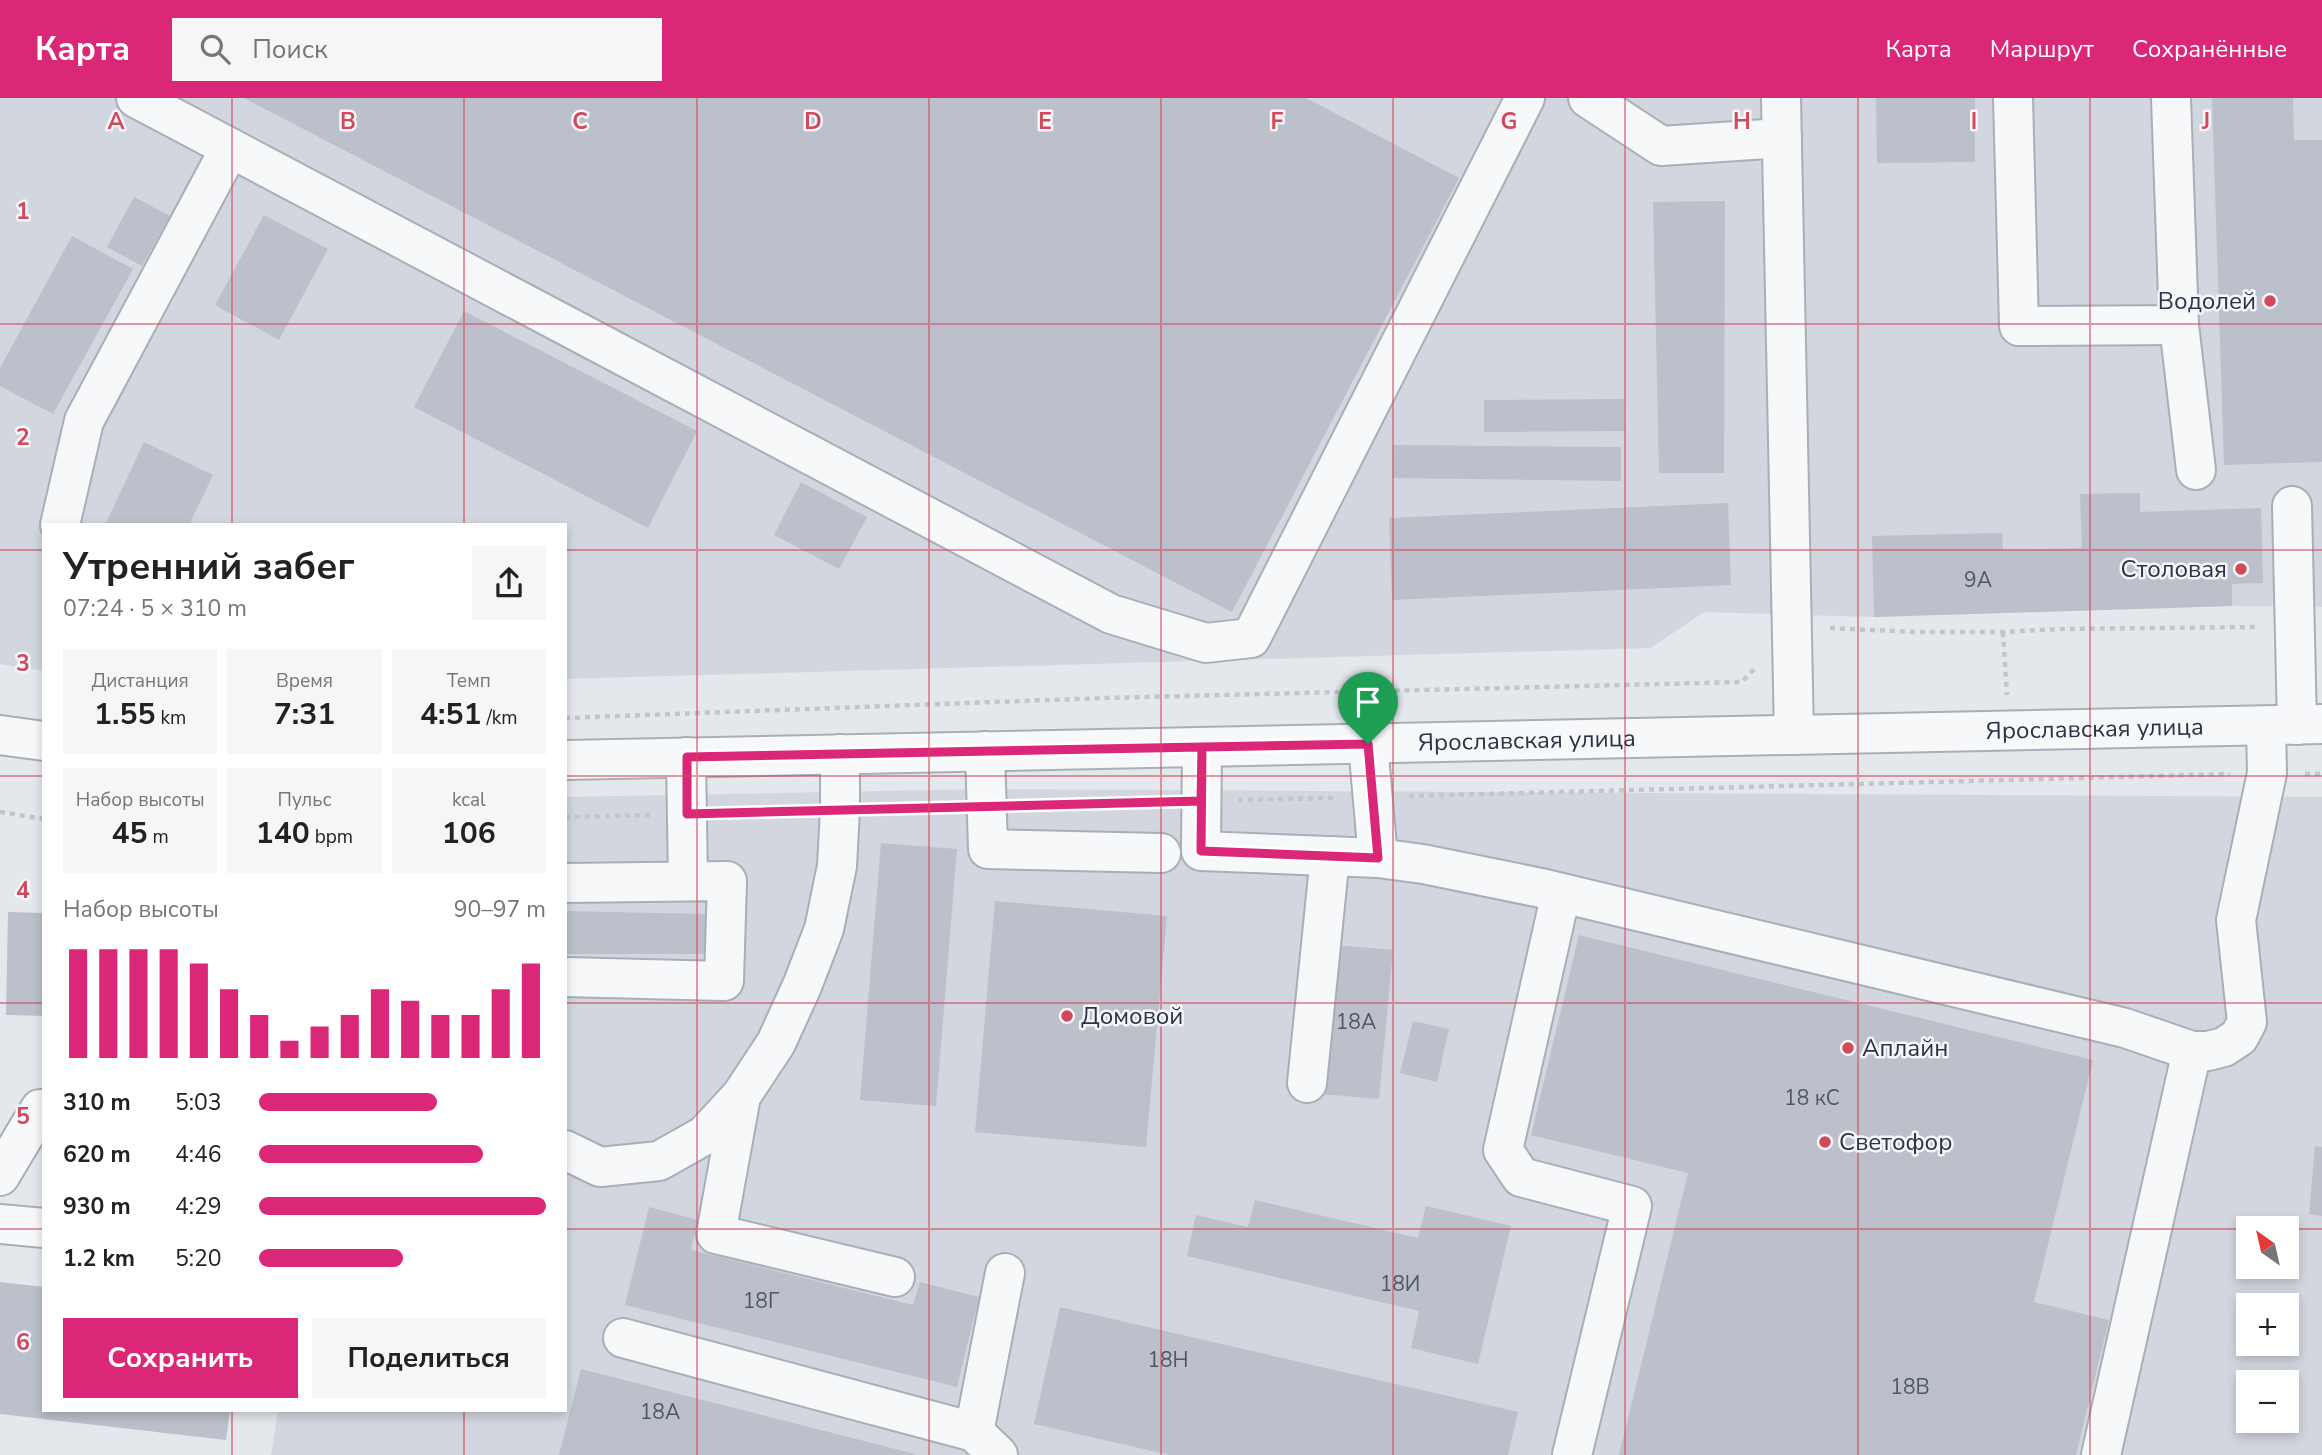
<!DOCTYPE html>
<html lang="ru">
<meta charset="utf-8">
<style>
:root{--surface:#fff;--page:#f6f6f6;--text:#222;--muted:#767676;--accent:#db2777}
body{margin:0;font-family:"Nunito Sans",sans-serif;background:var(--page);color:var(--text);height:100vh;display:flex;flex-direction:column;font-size:26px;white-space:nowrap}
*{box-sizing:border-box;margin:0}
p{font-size:23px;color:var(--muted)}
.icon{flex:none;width:38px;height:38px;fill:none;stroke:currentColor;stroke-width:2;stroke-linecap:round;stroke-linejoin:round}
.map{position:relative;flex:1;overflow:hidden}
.sheet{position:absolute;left:42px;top:425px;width:525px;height:889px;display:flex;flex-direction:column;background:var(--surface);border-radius:0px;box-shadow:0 4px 10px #0003}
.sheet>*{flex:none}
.needle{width:46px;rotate:326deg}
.fabs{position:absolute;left:2236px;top:1118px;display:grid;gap:14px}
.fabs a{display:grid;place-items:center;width:63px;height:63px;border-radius:0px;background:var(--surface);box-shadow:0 4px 10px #0003;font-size:35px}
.pin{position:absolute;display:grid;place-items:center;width:60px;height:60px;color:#fff;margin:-72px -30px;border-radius:50% 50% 50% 0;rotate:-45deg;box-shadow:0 0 7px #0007}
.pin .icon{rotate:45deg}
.round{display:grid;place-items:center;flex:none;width:74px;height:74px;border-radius:0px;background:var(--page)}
.head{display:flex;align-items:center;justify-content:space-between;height:119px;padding:0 21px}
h1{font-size:38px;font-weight:700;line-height:52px}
.metrics{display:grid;grid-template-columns:repeat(3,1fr);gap:10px;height:119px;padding:7px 21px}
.metrics div{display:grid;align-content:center;border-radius:0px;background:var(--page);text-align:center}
.metrics b{font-size:30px;font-weight:700}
.metrics small{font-size:19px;font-weight:400}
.metrics p{font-size:19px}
.chart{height:196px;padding:14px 21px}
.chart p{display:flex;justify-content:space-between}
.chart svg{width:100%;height:126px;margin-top:7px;stroke:var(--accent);stroke-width:6}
.cta{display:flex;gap:14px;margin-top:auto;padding:14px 21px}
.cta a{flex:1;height:80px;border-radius:0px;background:var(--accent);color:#fff;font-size:28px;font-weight:700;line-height:80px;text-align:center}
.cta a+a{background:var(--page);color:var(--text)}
ul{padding:0 21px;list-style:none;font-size:23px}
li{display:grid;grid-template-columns:112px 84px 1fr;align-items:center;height:52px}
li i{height:18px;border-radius:9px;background:var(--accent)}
header{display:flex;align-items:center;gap:42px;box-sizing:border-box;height:98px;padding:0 35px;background:var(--accent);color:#fff}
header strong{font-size:33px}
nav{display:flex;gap:38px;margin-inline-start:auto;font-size:24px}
.search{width:490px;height:63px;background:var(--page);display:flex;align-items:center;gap:18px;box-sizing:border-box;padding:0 24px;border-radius:0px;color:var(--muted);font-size:26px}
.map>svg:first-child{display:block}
.built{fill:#d2d6de;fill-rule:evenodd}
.building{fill:#bbc0ca}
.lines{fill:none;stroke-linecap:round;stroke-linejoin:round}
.minor-casing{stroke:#a9aeb7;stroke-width:42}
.path{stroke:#c2c5cb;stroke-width:4.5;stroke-dasharray:5 5;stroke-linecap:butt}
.minor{stroke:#f7f8fa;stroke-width:38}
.route-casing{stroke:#fff;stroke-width:14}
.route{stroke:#db2777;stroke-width:9}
.grid{fill:none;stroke:#d1495b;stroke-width:2;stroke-opacity:0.55}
.poi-dot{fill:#d1495b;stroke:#f4f6f9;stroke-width:2.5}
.labels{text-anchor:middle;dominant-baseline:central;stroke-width:5;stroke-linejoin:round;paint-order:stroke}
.number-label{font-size:21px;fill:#4f5766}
.poi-label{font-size:24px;fill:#2b3445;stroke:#f4f6f9;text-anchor:start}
.street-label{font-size:24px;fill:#2b3445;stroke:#f4f6f9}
.grid-label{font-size:23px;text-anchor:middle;font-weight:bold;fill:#d1495b;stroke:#f4f6f9;stroke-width:5;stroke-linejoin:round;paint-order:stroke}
</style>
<header>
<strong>Карта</strong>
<div class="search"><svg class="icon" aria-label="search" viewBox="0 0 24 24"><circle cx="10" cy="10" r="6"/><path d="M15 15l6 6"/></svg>Поиск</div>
<nav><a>Карта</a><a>Маршрут</a><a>Сохранённые</a></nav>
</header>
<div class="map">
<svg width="2322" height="1357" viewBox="0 0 2322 1357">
<rect width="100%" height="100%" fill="#e4e7ec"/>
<path class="built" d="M0 0H2322V509L2232 508 1874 519 1704 514 1651 550 565 581V427H44V573L0 566Z
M985 691 2322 699V1357H271L278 1313 565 1312V699ZM2249 1130H2287V1169H2249ZM2249 1208H2287V1246H2249ZM2249 1284H2287V1323H2249Z"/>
<path class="building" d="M244 0H1306L1459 80 1232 514Z
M1876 0H1975V64L1877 65Z
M2212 0H2293L2294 42H2322V364L2224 367Z
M134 99 170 118 142 168 107 149Z
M1725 103 1724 375H1659L1653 104Z
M264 117 328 151 279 242 215 207Z
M72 138 133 171 53 316 0 288V270Z
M464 213 697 333 648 430 414 309Z
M1624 301 1625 333 1484 334V302Z
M144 344 213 377 189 427H105Z
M1393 347 1621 349V383L1392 380Z
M801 384 867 419 839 471 774 437Z
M2140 395V414L2261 410 2263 485 2232 486V508L1874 519 1872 438 2002 435 2003 452 2082 450 2080 396Z
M1728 405 1731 487 1392 502 1389 420Z
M881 745 957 751 936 1008 860 1002Z
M995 803 1167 818 1146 1049 975 1034Z
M565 813 706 816 707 856H565Z
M8 814 44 815V918L6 917Z
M1579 837 2093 962 2034 1204 2109 1222 2076 1357H1619L1688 1075 1531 1037Z
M1334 847 1393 852 1379 1001 1320 996Z
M1413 923 1449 931 1437 984 1400 975Z
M2315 1048 2322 1049V1118L2309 1116Z
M1255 1102 1418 1140 1426 1108 1511 1128 1478 1266 1411 1250 1419 1213 1187 1158 1196 1117 1248 1129Z
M649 1109 698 1122 691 1152 913 1207 920 1184 979 1199 957 1289 625 1207Z
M0 1184 44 1189V1312H230L226 1342 0 1316Z
M1060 1209 1518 1314 1508 1357H1170L1034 1326Z
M581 1271 915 1356V1357H559Z"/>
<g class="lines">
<g class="minor-casing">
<g id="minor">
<path d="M136 0 1111 516 1206 545 1251 540 1525 0"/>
<path d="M1588 0 1661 48 1782 40"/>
<path d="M1781 0 1794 637"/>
<path d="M2013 0 2019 228 2179 227 2171 0"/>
<path d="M2179 227 2196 372"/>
<path d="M2292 408 2297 627"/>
<path d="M60 427 84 323 230 50"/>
<path d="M0 637 44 643"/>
<path d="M1368 646 1378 760 1423 766 1541 790 2125 930 2192 953H2208L2224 949 2239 939 2247 924 2236 822 2267 675 2266 628"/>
<path d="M1202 649 1201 753 1378 760"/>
<path d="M985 653 988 751 1161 755"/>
<path d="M686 659 688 783"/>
<path id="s1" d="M565 662 2322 626"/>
<path d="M565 785 727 783 724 883 565 879"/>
<path d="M1561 795 1503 1052 1521 1079 1632 1108 1572 1357"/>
<path d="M1307 985 1330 758"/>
<path d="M741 998 716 1136 895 1179"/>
<path d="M565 1052 600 1069 659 1063 705 1037 741 998 776 945 802 888 824 831 837 768 840 712V656"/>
<path d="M0 1078 40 1011H44"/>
<path d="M0 1126 44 1130"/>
<path d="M623 1240 974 1334 998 1357"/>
<path d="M974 1334 1005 1175"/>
<path d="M2101 1357 2192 953"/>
</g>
</g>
<path class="path" d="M1830 530 1914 534H2003L2061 531 2258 529
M2003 534 2007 597
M565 620 1102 600 1742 584 1755 570
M2305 676H2322
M1409 698 2230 676
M1238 702 1334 700
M1024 707 1166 704
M878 711 949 709
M0 714 44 721
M724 715 802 713
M565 719 652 717"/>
<use href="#minor" class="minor"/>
</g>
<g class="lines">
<g class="route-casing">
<path id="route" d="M1368 646 1202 649 1201 703 687 716V659L1202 649 1201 753 1378 760 1368 646"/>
</g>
<use href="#route" class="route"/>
</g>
<path class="grid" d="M232 0V427M464 0V427M697 0V1357M929 0V1357M1161 0V1357M1393 0V1357M1625 0V1357M1858 0V1357M2090 0V1357M0 226H2322M0 452H44M565 452H2322M0 678H44M565 678H2322M0 905H44M565 905H2322M0 1131H44M565 1131H2249M2287 1131H2322M232 1312V1357M464 1312V1357"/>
<g class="poi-dot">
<circle cx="2270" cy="203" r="7"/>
<circle cx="2241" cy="471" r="7"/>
<circle cx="1067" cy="918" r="7"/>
<circle cx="1848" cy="950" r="7"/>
<circle cx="1825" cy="1044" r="7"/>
</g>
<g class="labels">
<g class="number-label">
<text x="1978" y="482">9А</text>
<text x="1356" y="924">18А</text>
<text x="1812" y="1000">18 кС</text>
<text x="1400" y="1186">18И</text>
<text x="761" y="1203">18Г</text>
<text x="1168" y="1262">18Н</text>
<text x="1910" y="1289">18В</text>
<text x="660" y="1314">18А</text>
</g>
<g class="poi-label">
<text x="2256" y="203" text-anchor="end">Водолей</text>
<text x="2227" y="471" text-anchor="end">Столовая</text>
<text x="1081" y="918">Домовой</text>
<text x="1862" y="950">Аплайн</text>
<text x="1839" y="1044">Светофор</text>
</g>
<g class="street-label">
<text stroke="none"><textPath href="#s1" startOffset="1530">Ярославская улица</textPath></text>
<text stroke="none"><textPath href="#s1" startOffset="962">Ярославская улица</textPath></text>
</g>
</g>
<g class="grid-label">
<text x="116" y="31">A</text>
<text x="348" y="31">B</text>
<text x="580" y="31">C</text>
<text x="813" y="31">D</text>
<text x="1045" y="31">E</text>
<text x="1277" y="31">F</text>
<text x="1509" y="31">G</text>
<text x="1742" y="31">H</text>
<text x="1974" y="31">I</text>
<text x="2206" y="31">J</text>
<text x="23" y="121">1</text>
<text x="23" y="347">2</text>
<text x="23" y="573">3</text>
<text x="23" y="800">4</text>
<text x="23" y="1026">5</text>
<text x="23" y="1252">6</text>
</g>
</svg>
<div class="fabs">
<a><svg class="needle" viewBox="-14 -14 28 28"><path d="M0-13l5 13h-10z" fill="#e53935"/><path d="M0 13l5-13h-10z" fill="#767676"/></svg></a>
<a>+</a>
<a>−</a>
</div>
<div class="pin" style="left:1368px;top:646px;background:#1e9e55"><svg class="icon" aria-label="arrive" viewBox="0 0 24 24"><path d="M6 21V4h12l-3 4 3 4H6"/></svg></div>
<section class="sheet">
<div class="head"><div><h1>Утренний забег</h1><p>07:24 · 5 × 310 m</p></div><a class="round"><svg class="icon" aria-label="share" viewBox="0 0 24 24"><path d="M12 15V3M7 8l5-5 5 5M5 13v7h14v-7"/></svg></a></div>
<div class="metrics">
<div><p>Дистанция</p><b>1.55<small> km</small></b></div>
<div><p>Время</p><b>7:31</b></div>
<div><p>Темп</p><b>4:51<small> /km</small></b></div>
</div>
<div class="metrics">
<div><p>Набор высоты</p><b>45<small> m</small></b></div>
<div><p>Пульс</p><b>140<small> bpm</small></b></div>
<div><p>kcal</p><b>106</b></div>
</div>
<div class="chart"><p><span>Набор высоты</span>90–97 m</p>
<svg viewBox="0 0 160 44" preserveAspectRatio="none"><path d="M5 44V6M15 44V6M25 44V6M35 44V6M45 44V11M55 44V20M65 44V29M75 44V38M85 44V33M95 44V29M105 44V20M115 44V24M125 44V29M135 44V29M145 44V20M155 44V11"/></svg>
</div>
<ul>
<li><b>310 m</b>5:03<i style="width:62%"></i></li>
<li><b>620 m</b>4:46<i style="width:78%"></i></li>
<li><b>930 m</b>4:29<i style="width:100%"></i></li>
<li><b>1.2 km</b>5:20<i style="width:50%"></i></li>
</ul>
<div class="cta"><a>Сохранить</a><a>Поделиться</a></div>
</section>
</div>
